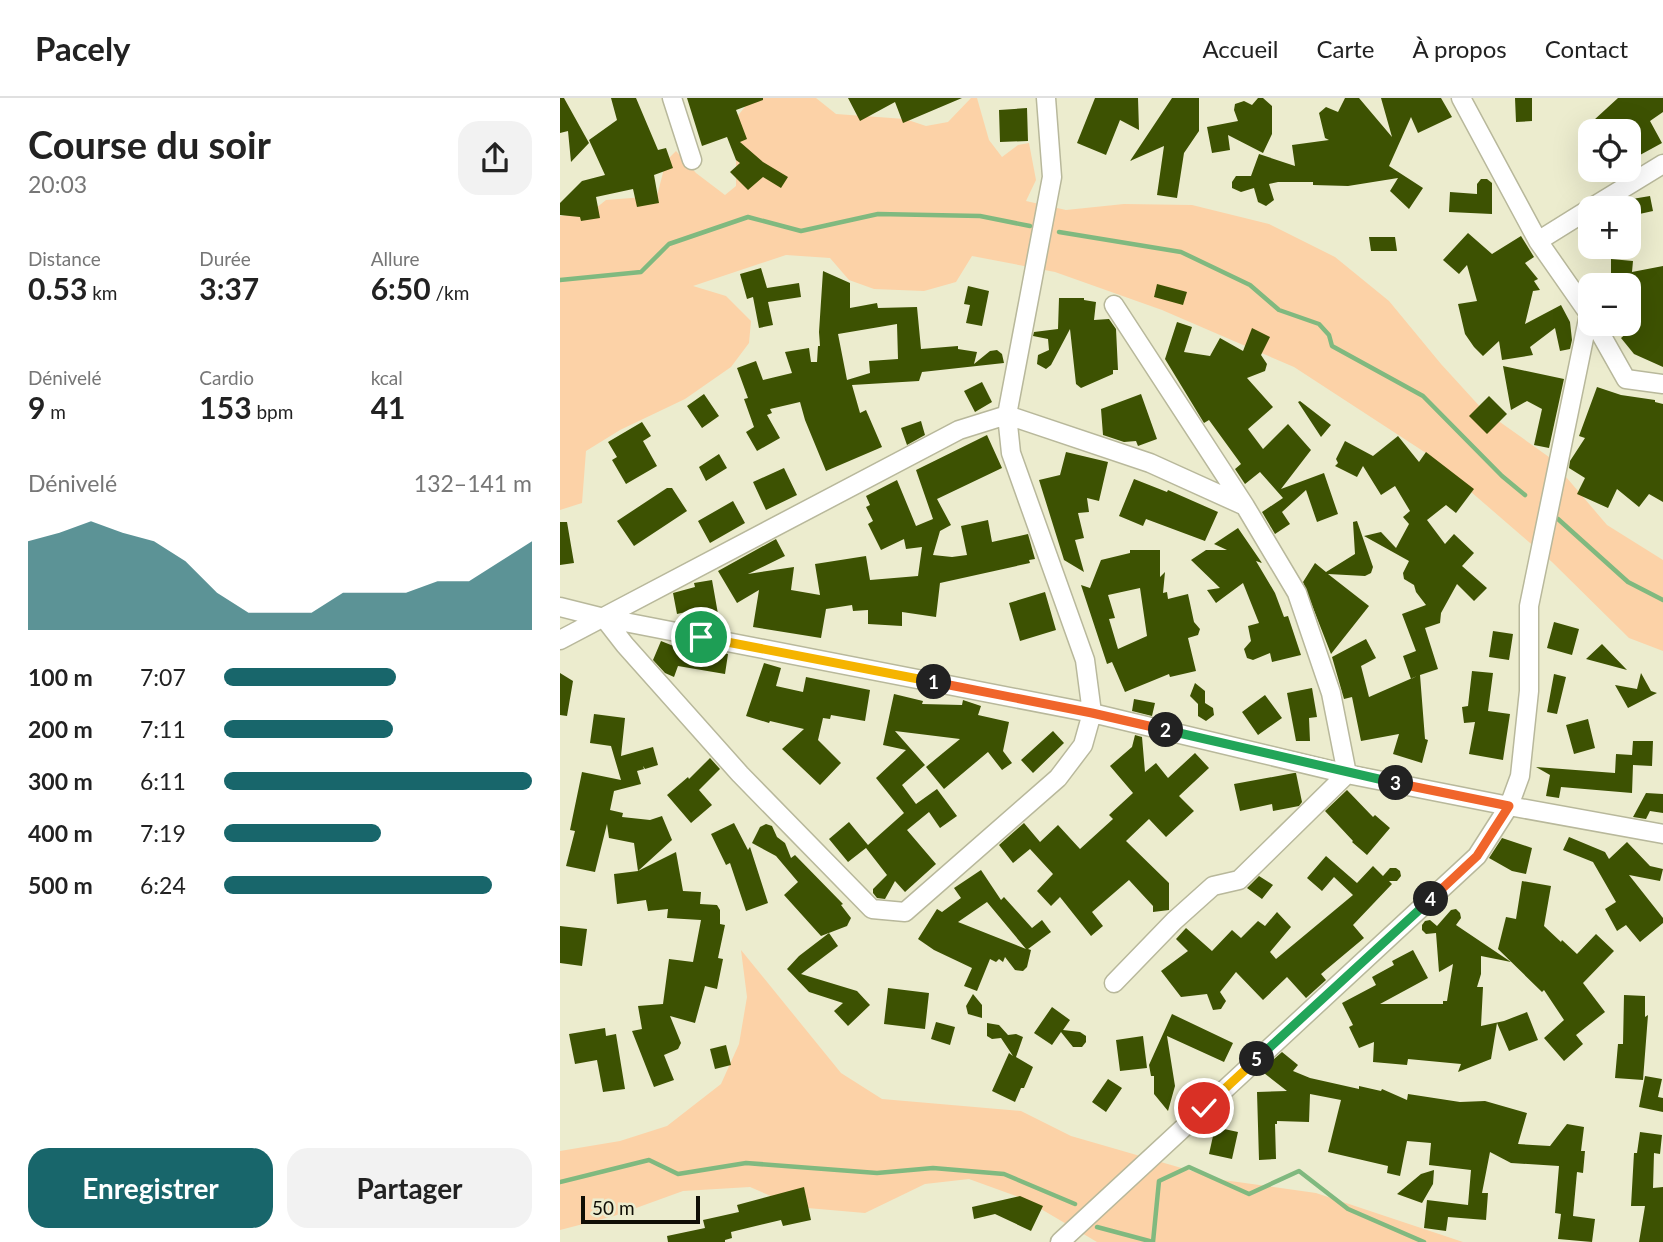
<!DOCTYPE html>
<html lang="fr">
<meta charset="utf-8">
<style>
:root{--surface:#fff;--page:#f2f2f2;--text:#222;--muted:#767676;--line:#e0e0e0;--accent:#18666b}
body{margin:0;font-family:Lato,sans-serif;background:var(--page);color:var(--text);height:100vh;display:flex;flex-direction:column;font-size:26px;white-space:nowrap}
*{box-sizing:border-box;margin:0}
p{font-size:23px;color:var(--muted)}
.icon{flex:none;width:38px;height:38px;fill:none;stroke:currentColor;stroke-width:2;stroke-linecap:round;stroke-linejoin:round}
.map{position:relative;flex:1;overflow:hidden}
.side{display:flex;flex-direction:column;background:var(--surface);width:560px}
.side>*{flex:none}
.fabs{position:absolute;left:1018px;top:21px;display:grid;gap:14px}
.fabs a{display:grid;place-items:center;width:63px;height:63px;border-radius:14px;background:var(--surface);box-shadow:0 7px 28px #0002;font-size:35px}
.scale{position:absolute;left:21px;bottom:18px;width:119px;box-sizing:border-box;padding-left:7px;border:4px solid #100f06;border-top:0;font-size:19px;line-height:24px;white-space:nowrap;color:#100f06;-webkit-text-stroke:5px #ececce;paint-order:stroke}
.pin{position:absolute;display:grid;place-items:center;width:60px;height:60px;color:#fff;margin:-30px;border:4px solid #fff;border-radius:50%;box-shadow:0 2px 7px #0007}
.km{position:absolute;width:35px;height:35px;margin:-18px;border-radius:50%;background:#222;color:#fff;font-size:19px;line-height:35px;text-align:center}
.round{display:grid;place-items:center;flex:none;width:74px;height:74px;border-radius:21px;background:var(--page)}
.headline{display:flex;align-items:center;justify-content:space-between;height:119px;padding:0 28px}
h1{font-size:38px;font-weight:700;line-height:52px}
.metrics{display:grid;grid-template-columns:repeat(3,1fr);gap:10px;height:119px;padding:7px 28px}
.metrics div{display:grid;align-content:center}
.metrics b{font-size:30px;font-weight:700}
.metrics small{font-size:19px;font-weight:400}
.metrics p{font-size:19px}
.chart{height:196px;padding:14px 28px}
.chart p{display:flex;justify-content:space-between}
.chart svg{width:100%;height:126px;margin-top:7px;fill:var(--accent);opacity:.7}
.cta{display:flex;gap:14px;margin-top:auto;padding:14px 28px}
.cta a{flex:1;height:80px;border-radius:21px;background:var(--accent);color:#fff;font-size:28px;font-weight:700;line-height:80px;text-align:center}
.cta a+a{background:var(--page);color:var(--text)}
ul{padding:0 28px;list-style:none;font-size:23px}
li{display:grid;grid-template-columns:112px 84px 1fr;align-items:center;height:52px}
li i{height:18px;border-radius:9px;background:var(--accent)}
header{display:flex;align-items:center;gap:42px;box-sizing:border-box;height:98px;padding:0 35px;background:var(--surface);border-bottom:2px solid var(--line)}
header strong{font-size:33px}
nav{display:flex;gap:38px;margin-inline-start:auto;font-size:24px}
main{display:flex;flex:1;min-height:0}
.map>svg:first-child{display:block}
.green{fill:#fcd2a7}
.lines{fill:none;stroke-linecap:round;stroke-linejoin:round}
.stream{stroke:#80b97f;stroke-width:4.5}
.building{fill:#3d5202;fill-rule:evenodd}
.minor-casing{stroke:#b8b89b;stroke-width:21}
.minor{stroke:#fff;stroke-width:18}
.split-1-casing{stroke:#fff;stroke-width:14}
.split-2-casing{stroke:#fff;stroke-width:14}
.split-3-casing{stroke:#fff;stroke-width:14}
.split-4-casing{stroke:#fff;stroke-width:14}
.split-5-casing{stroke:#fff;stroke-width:14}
.split-6-casing{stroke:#fff;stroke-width:14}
.split-1{stroke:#f5b400;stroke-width:9}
.split-2{stroke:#f0652b;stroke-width:9}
.split-3{stroke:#22a559;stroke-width:9}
.split-4{stroke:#f0652b;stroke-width:9}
.split-5{stroke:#22a559;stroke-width:9}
.split-6{stroke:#f5b400;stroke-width:9}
</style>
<header>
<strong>Pacely</strong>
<nav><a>Accueil</a><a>Carte</a><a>À propos</a><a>Contact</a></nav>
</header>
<main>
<section class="side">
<div class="headline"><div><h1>Course du soir</h1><p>20:03</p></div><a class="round"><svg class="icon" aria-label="share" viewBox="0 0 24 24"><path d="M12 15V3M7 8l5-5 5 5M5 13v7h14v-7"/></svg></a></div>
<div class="metrics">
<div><p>Distance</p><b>0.53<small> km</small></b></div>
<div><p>Durée</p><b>3:37</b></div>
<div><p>Allure</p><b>6:50<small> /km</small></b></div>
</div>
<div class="metrics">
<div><p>Dénivelé</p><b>9<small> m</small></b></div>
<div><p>Cardio</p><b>153<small> bpm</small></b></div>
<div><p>kcal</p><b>41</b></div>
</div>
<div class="chart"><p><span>Dénivelé</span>132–141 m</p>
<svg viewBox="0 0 160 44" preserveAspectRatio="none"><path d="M0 44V13L10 10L20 6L30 10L40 13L50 20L60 31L70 38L80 38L90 38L100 31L110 31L120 31L130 27L140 27L150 20L160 13V44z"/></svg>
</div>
<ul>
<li><b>100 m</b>7:07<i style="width:56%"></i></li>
<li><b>200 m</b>7:11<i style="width:55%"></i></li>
<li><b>300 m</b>6:11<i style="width:100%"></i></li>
<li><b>400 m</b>7:19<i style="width:51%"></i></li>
<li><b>500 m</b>6:24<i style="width:87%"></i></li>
</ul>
<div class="cta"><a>Enregistrer</a><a>Partager</a></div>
</section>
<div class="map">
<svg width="1103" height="1144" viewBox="0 0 1103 1144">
<rect width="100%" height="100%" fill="#ececce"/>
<path class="green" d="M192 0H256L276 16 345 21 366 28 388 24 411 0H417L429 42 442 59 458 47 469 45 476 82 466 103 506 112 564 106 632 107 709 126 775 159 829 203 881 266 923 312 989 359 1047 427 1103 462V553L1069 540 992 464 866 355 734 269 602 212 495 174 412 158 396 184 364 193 314 191 289 182 270 160 226 157 133 188 166 198 191 223 189 245 171 269 125 301 60 332 26 353 22 405 0 412V118L31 114 46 102 97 98 106 63 116 53 136 75 165 97 176 88V20Z
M181 852 281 975 322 1001 461 1013 511 1038 663 1082 756 1095 903 1144H537L464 1101 409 1081 365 1086 305 1115 236 1109 190 1089 123 1093 54 1118 0 1132V1053L60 1043 107 1028 161 986 179 946 187 899Z"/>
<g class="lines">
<path class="stream" d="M499 134 621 154 690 187 719 212 759 226 769 237 772 248 863 298 942 378 965 397
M0 182 81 174 109 146 188 119 241 133 318 116 420 118 470 128
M998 421 1068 484 1103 502
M0 1084 89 1062 118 1076 186 1065 317 1075 373 1070 444 1076 515 1106
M537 1129 593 1144 599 1083 629 1069 689 1096 739 1073 788 1111 864 1144"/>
</g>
<path class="building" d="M0 0H4L29 45 11 64 8 33 0 35Z
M51 0H76L98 52 106 50 113 70 94 77 99 105 77 109 73 91 36 99 40 120 21 123 20 119 0 117V105L22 83 45 77 29 42 57 22Z
M127 0H203V2L176 12 187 41 180 44 203 64 228 79 221 90 203 79 188 92 170 74 180 65 176 62 167 39 142 48Z
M288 0H402L343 25 335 4 300 23Z
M535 0H578L579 32 560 22 546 57 517 45Z
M612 0H639V33L624 55 617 100 597 97 604 48 570 63Z
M698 0H703L712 8V36L703 55 668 37 670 52 652 55 647 29 678 23 674 12 675 6 684 3 692 7Z
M785 0H799L832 39 821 0H881L892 19 858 35 851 19 829 68 863 90 849 111 830 93 838 80 788 88 753 87V84H718L709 86 714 102 706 108 698 104 694 90 681 94 672 90V84L676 78H691L699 56 735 68 732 47 769 42 765 40 759 15 766 9 778 14Z
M955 0H972V23L956 24Z
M1058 0H1103V14L1090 23 1102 45 1069 63V33H1022Z
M467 10 468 43 440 44 439 12Z
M921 81H927L932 85V116L889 114 890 94 917 96V86Z
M1090 98 1093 113 1075 117 1072 101Z
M908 135 932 156 961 138 974 159 965 165 978 181 974 183 980 192 973 193 965 226 1001 207 1010 224 1012 242 1010 251 1000 253 995 230 970 249 973 257 942 262 939 243 923 258 914 249 905 236 898 206 917 203 907 167 899 176 883 162Z
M809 139H835L837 153H811Z
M1051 161 1073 163 1072 174 1103 168V269L1074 256 1061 240 1068 234 1069 187H1037V181L1051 178Z
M201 170 207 190 239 185 241 199 208 204 213 227 199 230 193 199 187 201 180 176Z
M263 173 290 185V210L317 205 318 210 357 209 361 251 398 248V251L417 254 414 266 430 253 437 252 442 256 444 265 362 274 359 283 292 287 300 315 306 312 322 349 266 373 245 322 240 304 210 311 212 315 207 317 220 340 197 353 186 334 194 329 184 301 188 300 177 270 196 263 203 282 232 275 225 254 249 250 251 264H257L258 248H260L259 234ZM337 226 338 261 309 263 310 275 287 282 278 236Z
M597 186 627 194 623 207 594 199Z
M408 188 429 193 422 228 406 225 410 207 404 206Z
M499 200H524V202L536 204 534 222 549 221 556 231 558 272H553V276L521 290 516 286 510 231 491 267 486 271 477 266 478 257 489 252 488 241 473 238 474 234 498 231Z
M617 224 632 229 624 254 650 258 660 240 683 253 692 230 710 239 701 257 707 266 705 273 687 280 713 309 688 331 703 351 728 326 751 352 721 391 764 375 778 416 757 424 746 392 722 414 730 426 715 436 702 414 723 400 700 374 685 386 675 371 681 366 649 322 644 325 605 261Z
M943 268 1004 281 989 350 974 347 982 311 967 303 951 312Z
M422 284 432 304 415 314 404 293Z
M1037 289 1061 297 1095 302V304L1103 306V404L1089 396 1079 409 1057 391 1048 410 1017 396 1025 380 1009 370 1010 363 1025 340 1019 338Z
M144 296 159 318 142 330 127 308Z
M581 296 597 341 578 348 576 343 564 344 543 337 541 311Z
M929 298 947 316 927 336 909 318Z
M740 303 771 327 761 339 738 304Z
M361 323 365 337 347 347 341 330Z
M82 324 91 338 83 343 97 368 66 386 52 362 57 359 48 344Z
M427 337 442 370 377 401 391 427 380 433 373 457 392 459 407 457 401 428 428 422 432 444 468 436 475 461 469 462 470 465 380 485 376 519 342 514V528L308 526V512L293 513 292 507 266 511 261 540 193 529 199 492 177 505 158 473 216 441 225 458 188 476 234 469 231 492 260 497 255 466 306 458 310 482 358 478 362 449 346 451 344 441 321 452 308 426 313 423 306 409 310 407 306 398 337 382 356 428 373 421 356 372Z
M838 338 859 364 866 354 914 391 896 415 886 407 867 422 885 446 894 436 914 455 902 468 927 490 914 503 897 486 881 515 880 525 865 530 878 571 860 577 865 641 868 642 862 665 833 656 839 636 801 643 792 599 784 601 772 559 806 541 816 560 801 568 809 599 857 578 851 581 843 558 856 553 842 516 866 507 856 494 854 487 844 481 843 475 849 463 804 438 821 434 836 450 849 426 843 419 850 413 835 388 821 397 803 368 797 379 775 368 778 365 776 361 785 343 813 358Z
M506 354 548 364 539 403 527 400 529 414 518 415 524 440 515 442 524 474 504 462 479 382 500 377Z
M159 356 167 370 146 383 139 369Z
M224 370 237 397 206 412 193 384Z
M574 381 607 394 608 392 658 414 645 443 586 421 583 428 559 418Z
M107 390H112L127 413 74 448 57 423Z
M173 403 185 425 150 445 138 423Z
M797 423 813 469 811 475 805 478 768 476 809 508 771 556 743 484 755 465 766 474 795 456 793 424Z
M0 424H7L14 465 0 467Z
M678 430 702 465 696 463 715 495 724 519 728 518 741 557 712 564 710 555 693 562 687 560 684 551 691 543 688 528 699 525 683 485 656 505 647 492 660 490 631 462 646 452H667L654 446Z
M570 452H600V479L605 474 603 495 607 494 608 501 628 496 634 524 640 531 638 537 628 540 636 573 610 579 609 576 565 594 552 564 547 566 521 487 530 490 541 462 570 455ZM580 490 587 538 558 551 549 521 555 520 548 497Z
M152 482 158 516 137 520 135 512 117 516 113 495 135 489 134 485Z
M485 494 496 532 460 543 449 505Z
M994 524 1019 531 1012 557 987 550Z
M933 533 953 536 949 562 929 559Z
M101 543 121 551V547L168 556 165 576 118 568 114 579 105 575 93 562Z
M1042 546 1067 572 1026 561Z
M204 565 221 570 216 588 243 594 246 579 310 592 305 623 271 617 270 621 263 620 258 642 281 665 260 687 222 651 244 631 210 623 209 625 186 618Z
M912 573 933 575 928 613 950 616 943 662 909 656 915 624 904 625 902 609 908 608Z
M0 575 13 583 7 618 0 617Z
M1081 575 1091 593 1097 595 1068 610 1055 587 1077 591Z
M994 576 1006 579 997 616 987 614Z
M635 585 645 593V605L653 610 654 617 646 623 638 618V606L630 598Z
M752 590 757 619 749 620 750 643H736L727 595Z
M334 596 363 603 362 606 402 607 403 602 421 608 418 617 449 624 443 653 452 665 442 672 428 654 384 691 366 669 400 641 335 633 365 667 342 687 356 706 377 691 397 718 380 730 369 714 347 732 376 766 345 794 335 783 325 801 317 800 313 795V791L327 777 306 750 288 764 269 741 289 724 308 747 344 715 316 680 346 652 323 647Z
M705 597 722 620 698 637 682 614Z
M574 601 595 605 592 618 572 613Z
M34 616 65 620 61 658 93 649 98 667 85 671 83 668 84 671 77 673 81 686 54 693 50 712 63 715 62 719 90 722 102 718 112 742 78 773 116 754 123 793 141 794 140 806 157 807 160 812V826L165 827 158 860 163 861 157 891 145 888 135 925 110 918 121 945 118 951 104 957 114 982 94 989 72 933 82 931 78 908 103 906 109 861 133 864 141 822 107 820 108 811 88 813 86 802 57 806 54 776 78 773 74 745 49 740 47 726 35 774 6 768 15 733 10 732 22 674 61 682 51 648 30 645Z
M1028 621 1035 650 1014 656 1006 627Z
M493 633 504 645 473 675 461 662Z
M575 637 582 639 585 674 596 665 608 680 635 655 649 670 619 698 634 713 606 739 589 721 566 743 609 785V812L593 814V808L569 782 532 814 543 828 531 838 500 799 491 808 477 793 493 776 470 751 453 765 439 747 464 725 480 744 498 727 520 751 553 721 549 717 573 695 550 668 572 649Z
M1073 643H1093L1092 668 1073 667 1072 695 1001 689 999 700 986 698 990 677 976 669 1055 675 1056 656 1072 657Z
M150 660 160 671 139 692 152 707 131 725 107 697 128 679 129 681Z
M734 675H736L742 704 739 708 713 713 712 706 680 713 674 686Z
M787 692 813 719 815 717 830 730 807 757 792 744 793 743 765 713Z
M1086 695 1103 696V715L1090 713 1086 721 1073 719Z
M174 725 188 752 190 749 208 805 186 813 170 765 166 767 151 736Z
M206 726 212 728 217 739 225 745 231 760 235 757 283 806 281 807 291 820 287 828 261 838 224 797 238 784 216 758 192 745 200 729Z
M1009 739 1045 754 1049 761 1067 744 1090 768 1103 771 1100 783 1069 777 1103 820V825L1080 844 1066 827 1057 833 1045 811 1056 804 1033 764 1003 752Z
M942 740 972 750 966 776 952 773 929 760Z
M766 758 797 785 813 768 823 778 830 770H836L840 773 841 778 837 783H829L832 786 793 827 804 840 761 876 766 882 746 900 727 879 703 902 676 874 660 894 666 903 661 911 653 912 647 896 621 899 601 873 628 853 616 841 626 830 652 853 672 832 681 840 698 823 705 828 717 814 731 829 710 854 716 861 793 797 774 779 762 793 747 780Z
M421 772 441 802 444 799 472 830 482 822 491 834 468 851 471 852 467 869 463 873 455 872 445 859 443 864 439 861 436 864 430 861 417 893 404 888 412 870 374 852 358 841 377 811 382 814 401 800 394 790ZM427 804 466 851 398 824Z
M699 778 713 787 702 801 687 790Z
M962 783 991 788 984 828 1001 844 1002 842 1017 856 1036 836 1054 853 1023 885 1045 914 1016 937 1023 946 1004 963 984 940 1004 922 984 892 982 894 938 851 946 819 956 821Z
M896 811 900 815 901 820 896 827 951 864 921 858V876L917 889H923L921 928 944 923 967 914 978 942 949 953 937 925 931 961 898 974 901 966 848 961 847 967 813 964 814 944 799 950 789 929 793 927 782 905 816 887 812 879 834 867 832 863 853 852 868 880 820 906H883V903H887L893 866 879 874 876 835 866 836 862 832V827L865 823 870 822 877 828 891 812Z
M0 828 27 831 22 868 0 865Z
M269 835 278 848 241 876 297 893 310 907 288 928 274 913 283 905 249 894 227 871 239 858Z
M328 890 369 895 365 931 324 926Z
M413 896 422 907V920L408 916 406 908Z
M1064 897 1085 898V919L1088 917 1083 982 1055 980 1058 946H1063Z
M492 909 510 922 503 932 520 934 526 938V944L522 949H513L501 934 492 947 474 935Z
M612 916 673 945 664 964 607 938 615 988 608 1013 594 996V978H591L589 967Z
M376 924 395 929 390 947 371 941Z
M427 925 439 927 448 937 456 936 463 939 456 959 473 969 464 990H461L455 1004 432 993 449 955 453 958 441 940 432 941 427 938Z
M45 930 46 938 56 936 65 991 43 994 37 962 15 966 9 936Z
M583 938 587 970 560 973 556 942Z
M166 947 171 967 155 971 150 951Z
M722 954 738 967 733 973 750 980 799 991V988L821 993 822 991 847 1002 848 996 900 1004 925 1003 967 1015 958 1046 990 1048 1007 1026 1024 1029 1021 1053H1025L1023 1075 1017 1074 1013 1118 1035 1121 1032 1144 998 1141 1001 1116 995 1115 999 1068 951 1065 930 1054 922 1095H928L926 1122 888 1119 886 1133 864 1130 867 1102 908 1107 911 1072 869 1067 871 1045 847 1043 840 1078 827 1075 828 1068 768 1054 781 1002 750 996 749 1024 717 1023V1026H715L716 1061 699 1062 697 994 727 993 704 975 709 969 707 967Z
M1085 978 1102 981 1098 999 1103 1000V1014L1079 1009Z
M548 981 562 990 546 1014 532 1004Z
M641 981 650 990 629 1009 621 1000Z
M655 1029 678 1034 672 1061 649 1056Z
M1080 1034 1102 1037 1100 1056 1094 1055 1093 1090 1103 1089V1144H1079L1085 1108H1071L1074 1055H1077Z
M874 1072 873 1086 862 1105 837 1096 861 1076Z
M244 1089 251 1122 223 1128 221 1122 171 1134 172 1140 165 1142V1144H108L107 1138 145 1130 143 1122 179 1114 177 1107Z
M460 1098 483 1108 471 1133 435 1116 414 1121 412 1109Z"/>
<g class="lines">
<g class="minor-casing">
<path id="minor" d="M112 0 132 62
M1031 110 1103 66
M978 143 1031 110
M554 207 685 408
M1035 226 1066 281 1103 286
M0 509 44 520 532 615 787 676 949 708 1103 736
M44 520 65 547 180 676 312 811 345 814 498 680 523 647 532 615 525 562 451 355 447 317 492 79 486 0
M0 542 399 332 447 317 590 365 685 408 737 495 771 595 787 676 679 782 653 788 614 823 554 885
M500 1144 917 758 949 708 960 678 969 593V508L1029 216 978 143 901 0"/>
</g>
<use href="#minor" class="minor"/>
</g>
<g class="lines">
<g class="split-1-casing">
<path id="split-1" d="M141 539 374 584"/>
</g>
<g class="split-2-casing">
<path id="split-2" d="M374 584 532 615 606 632"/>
</g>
<g class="split-3-casing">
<path id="split-3" d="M606 632 836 685"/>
</g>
<g class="split-4-casing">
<path id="split-4" d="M836 685 949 708 917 758 871 801"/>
</g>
<g class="split-5-casing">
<path id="split-5" d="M697 961 871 801"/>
</g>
<g class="split-6-casing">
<path id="split-6" d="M644 1010 697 961"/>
</g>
<use href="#split-1" class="split-1"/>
<use href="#split-2" class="split-2"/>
<use href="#split-3" class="split-3"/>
<use href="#split-4" class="split-4"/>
<use href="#split-5" class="split-5"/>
<use href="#split-6" class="split-6"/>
</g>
</svg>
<div class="fabs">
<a><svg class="icon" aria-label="locate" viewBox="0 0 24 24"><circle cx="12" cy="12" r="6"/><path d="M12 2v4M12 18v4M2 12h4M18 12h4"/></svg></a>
<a>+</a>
<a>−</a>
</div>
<div class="scale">50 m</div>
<div class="pin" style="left:141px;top:539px;background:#1e9e55"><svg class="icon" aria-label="arrive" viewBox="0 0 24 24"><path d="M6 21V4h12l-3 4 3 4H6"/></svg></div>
<div class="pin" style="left:644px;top:1010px;background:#d93025"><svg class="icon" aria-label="check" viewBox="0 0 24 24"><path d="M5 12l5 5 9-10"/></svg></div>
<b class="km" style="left:374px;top:584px">1</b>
<b class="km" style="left:606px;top:632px">2</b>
<b class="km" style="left:836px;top:685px">3</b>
<b class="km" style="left:871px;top:801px">4</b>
<b class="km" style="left:697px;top:961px">5</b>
</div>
</main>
